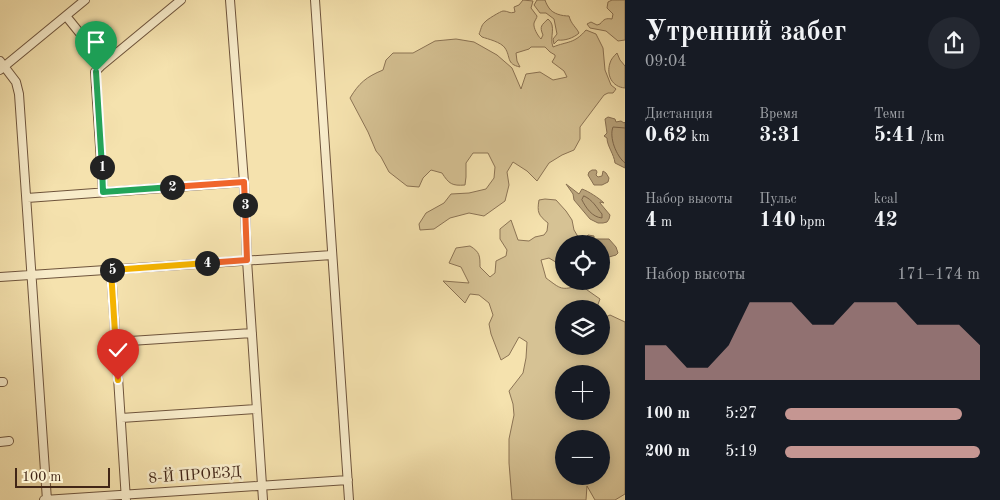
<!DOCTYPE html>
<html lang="ru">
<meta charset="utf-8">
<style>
:root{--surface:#171b24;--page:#242831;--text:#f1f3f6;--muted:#9ea1a6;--accent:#c59692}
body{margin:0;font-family:"Old Standard TT",serif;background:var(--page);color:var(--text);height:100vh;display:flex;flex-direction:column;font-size:19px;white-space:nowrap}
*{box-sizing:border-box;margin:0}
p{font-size:16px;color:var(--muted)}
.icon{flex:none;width:28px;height:28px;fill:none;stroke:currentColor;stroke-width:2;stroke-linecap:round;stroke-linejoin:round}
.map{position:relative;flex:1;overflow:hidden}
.panel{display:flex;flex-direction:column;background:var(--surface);width:375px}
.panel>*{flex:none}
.buttons{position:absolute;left:555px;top:235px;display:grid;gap:10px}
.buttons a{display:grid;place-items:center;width:55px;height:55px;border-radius:50%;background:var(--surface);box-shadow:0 2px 12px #0003;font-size:25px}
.scale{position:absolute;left:15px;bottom:12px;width:95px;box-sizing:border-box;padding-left:5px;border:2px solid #412516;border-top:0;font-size:14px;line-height:18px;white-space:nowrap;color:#412516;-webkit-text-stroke:4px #f8ecca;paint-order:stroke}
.pin{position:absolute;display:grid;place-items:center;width:42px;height:42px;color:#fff;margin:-51px -21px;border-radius:50% 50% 50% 0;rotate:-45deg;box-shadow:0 0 5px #0007}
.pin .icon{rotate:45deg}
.km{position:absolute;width:25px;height:25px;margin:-12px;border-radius:50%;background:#222;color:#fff;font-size:14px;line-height:25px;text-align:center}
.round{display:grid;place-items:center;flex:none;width:52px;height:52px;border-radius:26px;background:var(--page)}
.overview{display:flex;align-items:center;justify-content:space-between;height:85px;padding:0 20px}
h1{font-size:28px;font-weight:800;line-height:38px}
.figures{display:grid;grid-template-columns:repeat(3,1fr);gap:8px;height:85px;padding:5px 20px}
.figures div{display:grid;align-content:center}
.figures b{font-size:21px;font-weight:800}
.figures small{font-size:14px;font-weight:400}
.figures p{font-size:14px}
.chart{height:140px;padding:10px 20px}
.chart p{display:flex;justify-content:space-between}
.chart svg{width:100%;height:90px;margin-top:5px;fill:var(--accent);opacity:.7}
ul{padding:0 20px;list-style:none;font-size:16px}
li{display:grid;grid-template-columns:80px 60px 1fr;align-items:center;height:38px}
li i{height:12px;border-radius:6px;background:var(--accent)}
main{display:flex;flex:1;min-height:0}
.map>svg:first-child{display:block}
.green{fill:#d6c294;stroke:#8c7455;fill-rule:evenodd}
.water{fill:#b8a27a;stroke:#887052}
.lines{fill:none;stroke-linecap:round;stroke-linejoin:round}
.shore{stroke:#7c6448;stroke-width:1}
.minor-casing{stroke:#6e543c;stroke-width:10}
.minor{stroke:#f8ecca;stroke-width:8}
.split-1-casing{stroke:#fff;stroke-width:10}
.split-2-casing{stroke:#fff;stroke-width:10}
.split-3-casing{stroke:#fff;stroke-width:10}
.split-4-casing{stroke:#fff;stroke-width:10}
.split-5-casing{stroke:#fff;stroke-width:10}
.split-6-casing{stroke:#fff;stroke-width:10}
.split-1{stroke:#22a559;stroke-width:6}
.split-2{stroke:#22a559;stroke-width:6}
.split-3{stroke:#f0652b;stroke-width:6}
.split-4{stroke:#f0652b;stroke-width:6}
.split-5{stroke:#f5b400;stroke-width:6}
.split-6{stroke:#f5b400;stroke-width:6}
.labels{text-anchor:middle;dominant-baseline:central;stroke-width:5;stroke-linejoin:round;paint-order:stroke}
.street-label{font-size:15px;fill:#412516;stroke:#f8ecca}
</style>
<main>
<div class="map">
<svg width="625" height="500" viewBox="0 0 625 500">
<rect width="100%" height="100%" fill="#f5e2ae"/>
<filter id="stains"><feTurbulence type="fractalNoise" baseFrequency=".004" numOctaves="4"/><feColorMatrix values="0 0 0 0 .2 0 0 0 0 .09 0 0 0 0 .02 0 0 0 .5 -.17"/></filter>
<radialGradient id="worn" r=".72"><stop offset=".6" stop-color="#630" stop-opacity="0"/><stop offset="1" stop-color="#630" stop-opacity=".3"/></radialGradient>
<path class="green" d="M523 0 533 1 531 8 537 16C537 18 535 20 534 23 533 28 538 36 541 39L543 35C539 26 542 25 548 19 557 26 549 37 553 47 568 41 574 44 586 30L596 34 603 48 605 70 611 85 616 89 613 93H608L604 95 580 127V139L574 150 562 155 549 163 537 181 527 171 513 162 507 172 509 185 505 201 484 216 469 213 450 218 434 229 420 230 419 224 426 213 444 203 451 194 469 193 486 189 494 178 495 167 488 153H473L466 163V177L465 185C452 186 449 184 442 173L431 170 423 178 419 187 407 186 389 172 381 157 376 151 368 132 350 98C359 83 366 77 383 70L386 60 393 53H413L435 41 456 39 474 42 497 55 512 68 521 89 526 74 540 72 553 80 567 77 564 71 552 62 555 57V55L550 52 545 47H531L529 49 516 53 517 61 520 67C506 64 511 57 505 48 501 42 488 39 482 37L479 34C481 30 481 25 485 22 486 20 501 11 503 11 509 11 509 14 515 12L514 7 519 5Z
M537 0H545C546 3 547 5 549 8 553 14 562 16 569 16 571 24 576 27 579 33 574 38 564 41 558 40L554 44 553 39 557 34 554 19 546 13H540L534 5Z
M612 0H625V40L618 41 606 31 590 28 587 24 591 22 597 25 600 24C604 19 606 18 612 19L613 14 607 8 608 2Z
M617 53 620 60 625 66V88C612 87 606 75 610 63 611 59 614 56 617 53Z
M545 199 556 200 566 211 572 220 574 230 580 240V244H564V264H559L549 258 541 260 546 278C561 289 561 291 580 285L600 299 597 307 593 309H564V346H601V319L610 315 625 322V494L615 500H595L587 486 586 500H512L509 463V439L514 415 513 404 509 391 523 373 526 358 527 342 519 337 509 355 501 360 491 334 489 324 493 315 489 303 479 295 470 294 465 303 443 281 469 283 461 267 449 263 456 248 470 246C480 252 480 256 480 267L490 277 495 273 496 261 506 256 507 250 500 239V229L511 220 518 240 529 241 535 237 544 235 547 231 548 223C538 215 537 212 539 200ZM564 374H601V411H564ZM564 439H601V476H564Z"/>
<path class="water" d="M608 117 615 119 616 122 621 121 624 123 625 122V168L615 163C614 154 607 146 607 138L604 136 607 133 605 119Z
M592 170H596L597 172 596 175 598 177 602 176 603 171 606 173 609 178 608 182 602 185H594L588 175 589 172Z
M566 184 579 194 582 189C588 191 599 198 604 203L600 202V203L610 215 609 219 607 222 603 223H598L590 219 574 200 573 194Z
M588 235 594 236V239H609L616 247 618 253 616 255 609 257 601 253V244H584L585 238Z"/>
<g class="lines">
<path class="shore" d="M625 128 613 127C609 137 616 156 625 163
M584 196C593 200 596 207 602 214V218C592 217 586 208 582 200Z"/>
<g class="minor-casing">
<path id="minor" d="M230 0 244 182 247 260 263 500
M315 0 349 500
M66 16 104 63
M0 61 16 82 19 94 47 500
M0 70 85 0
M103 192 95 72 101 66 181 0
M27 198 244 182
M111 270 126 500
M0 277 332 255
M115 342 252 333
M0 382H3
M121 418 257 409
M0 442 9 441
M44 500 348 480"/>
</g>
<use href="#minor" class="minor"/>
</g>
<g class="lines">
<g class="split-1-casing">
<path id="split-1" d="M96 72 102 167"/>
</g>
<g class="split-2-casing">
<path id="split-2" d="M102 167 103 192 172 187"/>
</g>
<g class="split-3-casing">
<path id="split-3" d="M172 187 244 182 245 205"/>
</g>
<g class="split-4-casing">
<path id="split-4" d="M207 263 247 260 245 205"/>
</g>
<g class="split-5-casing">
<path id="split-5" d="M112 270 207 263"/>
</g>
<g class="split-6-casing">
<path id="split-6" d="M112 270H111L118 380"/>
</g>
<use href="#split-1" class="split-1"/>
<use href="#split-2" class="split-2"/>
<use href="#split-3" class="split-3"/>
<use href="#split-4" class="split-4"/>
<use href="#split-5" class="split-5"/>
<use href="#split-6" class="split-6"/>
</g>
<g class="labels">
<g class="street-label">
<text transform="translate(195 476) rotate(-4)">8-Й ПРОЕЗД</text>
</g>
</g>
<rect width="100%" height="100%" filter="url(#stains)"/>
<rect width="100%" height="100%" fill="url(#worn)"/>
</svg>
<div class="buttons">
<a><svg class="icon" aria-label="locate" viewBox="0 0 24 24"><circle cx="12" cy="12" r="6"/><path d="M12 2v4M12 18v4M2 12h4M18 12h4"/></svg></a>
<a><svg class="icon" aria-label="layers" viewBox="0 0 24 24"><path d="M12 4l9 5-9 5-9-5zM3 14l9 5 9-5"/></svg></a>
<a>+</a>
<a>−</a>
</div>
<div class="scale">100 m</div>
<div class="pin" style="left:96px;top:72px;background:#1e9e55"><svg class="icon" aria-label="arrive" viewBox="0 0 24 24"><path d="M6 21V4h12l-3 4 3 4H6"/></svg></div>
<div class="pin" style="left:118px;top:380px;background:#d93025"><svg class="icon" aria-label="check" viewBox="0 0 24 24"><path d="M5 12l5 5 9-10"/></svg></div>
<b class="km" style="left:102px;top:167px">1</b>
<b class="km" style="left:172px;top:187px">2</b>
<b class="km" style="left:245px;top:205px">3</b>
<b class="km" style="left:207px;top:263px">4</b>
<b class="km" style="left:112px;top:270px">5</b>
</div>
<section class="panel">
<div class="overview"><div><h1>Утренний забег</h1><p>09:04</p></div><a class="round"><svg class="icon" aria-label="share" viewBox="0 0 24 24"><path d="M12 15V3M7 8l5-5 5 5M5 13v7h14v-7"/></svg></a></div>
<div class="figures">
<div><p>Дистанция</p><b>0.62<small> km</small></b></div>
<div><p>Время</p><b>3:31</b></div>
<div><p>Темп</p><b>5:41<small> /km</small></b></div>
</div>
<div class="figures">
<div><p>Набор высоты</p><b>4<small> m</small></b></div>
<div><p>Пульс</p><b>140<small> bpm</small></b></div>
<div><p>kcal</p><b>42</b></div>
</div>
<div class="chart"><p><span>Набор высоты</span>171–174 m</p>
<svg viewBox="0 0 160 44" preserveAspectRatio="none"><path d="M0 44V27L10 27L20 38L30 38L40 27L50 6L60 6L70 6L80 17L90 17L100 6L110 6L120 6L130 17L140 17L150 17L160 27V44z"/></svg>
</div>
<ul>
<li><b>100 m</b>5:27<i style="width:91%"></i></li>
<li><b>200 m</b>5:19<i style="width:100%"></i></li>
</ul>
</section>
</main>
